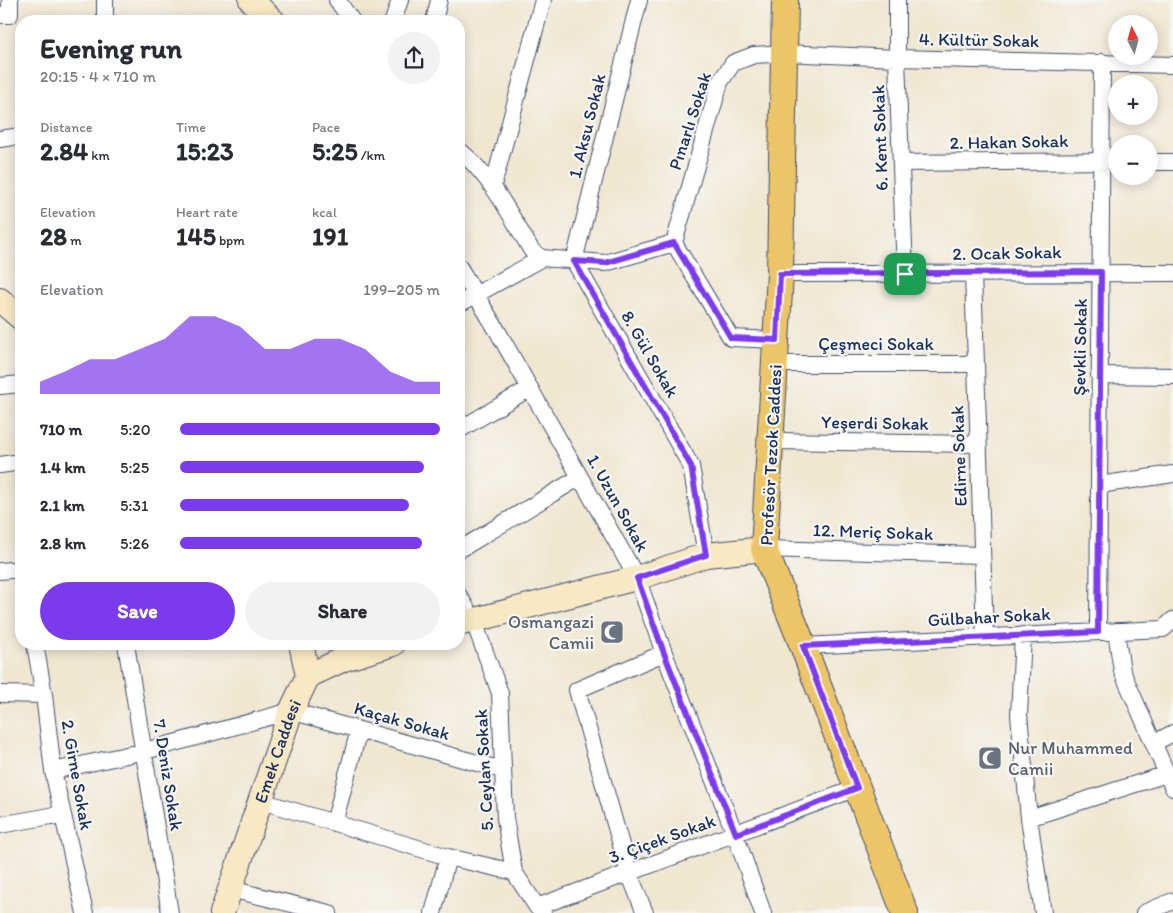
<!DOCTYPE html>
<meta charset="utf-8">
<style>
:root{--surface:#fff;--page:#f2f2f3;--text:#2b2b33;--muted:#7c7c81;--accent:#7c3aed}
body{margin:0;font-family:Itim,sans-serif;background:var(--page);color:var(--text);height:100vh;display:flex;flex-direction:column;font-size:19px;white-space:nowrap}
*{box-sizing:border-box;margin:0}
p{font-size:16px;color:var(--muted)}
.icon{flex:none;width:28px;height:28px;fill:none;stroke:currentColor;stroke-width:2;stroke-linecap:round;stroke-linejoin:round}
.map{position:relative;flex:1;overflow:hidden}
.sheet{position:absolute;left:15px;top:15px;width:450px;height:635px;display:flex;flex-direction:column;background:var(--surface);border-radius:20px;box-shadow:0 2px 12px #0003}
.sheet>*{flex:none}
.needle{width:32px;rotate:354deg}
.fabs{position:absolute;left:1108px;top:15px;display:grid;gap:10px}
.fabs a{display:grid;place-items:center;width:50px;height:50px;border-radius:50%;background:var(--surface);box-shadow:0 2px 12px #0003;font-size:25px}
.pin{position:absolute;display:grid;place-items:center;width:42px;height:42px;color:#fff;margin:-21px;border-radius:10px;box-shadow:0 2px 8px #0006}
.round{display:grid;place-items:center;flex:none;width:52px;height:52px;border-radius:26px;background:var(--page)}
.overview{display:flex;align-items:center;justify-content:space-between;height:85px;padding:0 25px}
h1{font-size:28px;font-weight:700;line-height:38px}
.stats{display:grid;grid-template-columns:repeat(3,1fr);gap:8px;height:85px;padding:5px 25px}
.stats div{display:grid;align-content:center}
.stats b{font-size:25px;font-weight:700}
.stats small{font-size:14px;font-weight:400}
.stats p{font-size:14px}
.chart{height:140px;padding:10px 25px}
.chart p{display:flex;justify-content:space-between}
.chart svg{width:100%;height:90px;margin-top:5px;fill:var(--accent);opacity:.7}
.cta{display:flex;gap:10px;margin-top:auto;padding:10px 25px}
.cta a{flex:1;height:58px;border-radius:30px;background:var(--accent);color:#fff;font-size:20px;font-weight:700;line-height:58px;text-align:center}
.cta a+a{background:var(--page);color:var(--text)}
ul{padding:0 25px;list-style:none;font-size:16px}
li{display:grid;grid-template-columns:80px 60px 1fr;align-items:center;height:38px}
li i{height:12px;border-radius:6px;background:var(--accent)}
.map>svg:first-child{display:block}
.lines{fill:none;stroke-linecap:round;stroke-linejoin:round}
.street-casing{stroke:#3b4b6f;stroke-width:18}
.secondary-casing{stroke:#3b4b6f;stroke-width:26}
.primary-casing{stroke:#3b4b6f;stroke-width:28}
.street{stroke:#fff;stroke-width:16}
.secondary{stroke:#f8e8c3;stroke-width:24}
.primary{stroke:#edc569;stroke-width:26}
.route-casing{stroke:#fff;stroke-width:10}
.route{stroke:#7c3aed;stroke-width:6}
.labels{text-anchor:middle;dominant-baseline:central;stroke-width:4.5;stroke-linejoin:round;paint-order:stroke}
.street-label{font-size:18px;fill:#1b2f5e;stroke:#f6f6f2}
.worship-label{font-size:18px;fill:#5b616d;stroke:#f6f6f2;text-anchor:end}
</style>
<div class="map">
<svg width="1173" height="913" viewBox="0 0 1173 913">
<rect width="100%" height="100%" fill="#f6f6f2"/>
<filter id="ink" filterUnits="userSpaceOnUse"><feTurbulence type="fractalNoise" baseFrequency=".02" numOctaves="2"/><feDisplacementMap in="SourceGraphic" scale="10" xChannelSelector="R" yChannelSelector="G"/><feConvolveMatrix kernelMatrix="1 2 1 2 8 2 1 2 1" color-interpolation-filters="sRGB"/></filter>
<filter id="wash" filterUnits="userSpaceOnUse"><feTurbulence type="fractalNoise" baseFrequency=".0096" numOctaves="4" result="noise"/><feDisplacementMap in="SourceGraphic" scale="20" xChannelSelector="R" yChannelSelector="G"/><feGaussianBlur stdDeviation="1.12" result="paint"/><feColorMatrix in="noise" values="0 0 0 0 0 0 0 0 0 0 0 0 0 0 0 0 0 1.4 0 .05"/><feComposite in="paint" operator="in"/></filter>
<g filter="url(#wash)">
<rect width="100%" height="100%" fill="#f0e7d1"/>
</g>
<g filter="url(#ink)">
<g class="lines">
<g class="street-casing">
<path id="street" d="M105 0V21
M337 0 352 21
M897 0V58L905 274
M0 15H10V0
M393 21 400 0
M434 21 439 0
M0 139 21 136
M459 150C492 177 510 215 532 251L542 258 605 263 674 243 731 338 777 340
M1149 162H1173
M901 163 1116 161
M493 186 543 0
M674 243 720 82 733 63 754 55 784 53 897 58 1173 65
M574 261 691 466 706 555
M574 261 639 0
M459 267 498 332 637 578 664 653 735 834 763 913
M973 273 985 637
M780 274 1173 273
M459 304 542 258
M776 364H976
M1099 375 1173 376
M0 386 21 384
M459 430 530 388
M771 441 978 444
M0 465 21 462
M1099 485 1173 474
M764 549 982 555
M459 550 580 477
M0 571 21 569
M459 596 473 619 500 693 505 818 514 872 537 907 543 913
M1116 631 1122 671 1173 788
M1098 632 1102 62
M1023 635 1019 715 1029 818 1043 913
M35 644 44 695 53 771 85 913
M126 644 170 913
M803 646 1163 629 1173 620
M344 659 345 644
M0 694 44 695
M1154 743 1173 733
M53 771 145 751 291 711 502 770
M261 801 448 857 514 872
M1029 818 1167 774
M334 823 359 730
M0 825 62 814
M230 889 329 913
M537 907 857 788
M433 913 448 857
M645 913 629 873 577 690 664 653
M1144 913 1173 901"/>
</g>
<g class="secondary-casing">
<g id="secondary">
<path d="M251 0 273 21"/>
<path d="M0 300 21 318"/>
<path d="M459 624 637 578 706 555 764 549"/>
<path d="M301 644 308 676"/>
<path id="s1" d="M222 913 291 711 308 676 344 659 393 644"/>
</g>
</g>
<g class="primary-casing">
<path id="primary" d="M785 0 780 274 764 549 803 646 905 913"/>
</g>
<use href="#street" class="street"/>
<use href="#secondary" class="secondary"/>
<use href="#primary" class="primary"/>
</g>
</g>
<g class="lines" filter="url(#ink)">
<g class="route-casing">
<path id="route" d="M674 243 731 338 777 340 780 274 1101 272 1098 632 803 646 857 788 736 834 664 653 637 578 706 555 691 466 574 261 605 263Z"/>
</g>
<use href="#route" class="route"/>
</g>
<defs>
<g id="mosque-square" transform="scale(1.25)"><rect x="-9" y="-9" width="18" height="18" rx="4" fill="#6b7280" stroke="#f6f6f2"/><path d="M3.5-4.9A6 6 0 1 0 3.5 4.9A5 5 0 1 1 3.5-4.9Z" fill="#fff"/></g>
</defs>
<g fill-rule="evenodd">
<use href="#mosque-square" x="612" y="632"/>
<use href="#mosque-square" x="990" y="758"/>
</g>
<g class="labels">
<g class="street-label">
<text transform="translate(979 40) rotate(1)">4. Kültür Sokak</text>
<text transform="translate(690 121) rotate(-72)">Pınarlı Sokak</text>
<text transform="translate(587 126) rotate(-76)">1. Aksu Sokak</text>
<text transform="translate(880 138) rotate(-92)">6. Kent Sokak</text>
<text transform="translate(1009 142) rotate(-1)">2. Hakan Sokak</text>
<text transform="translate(1007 253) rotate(-1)">2. Ocak Sokak</text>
<text x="876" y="344">Çeşmeci Sokak</text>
<text transform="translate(1080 347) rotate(-89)">Şevkli Sokak</text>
<text transform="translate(650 354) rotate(60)">8. Gül Sokak</text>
<text transform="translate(875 423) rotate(1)">Yeşerdi Sokak</text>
<text transform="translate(771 455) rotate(-87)">Profesör Tezok Caddesi</text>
<text transform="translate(959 456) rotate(-92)">Edirne Sokak</text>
<text transform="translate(618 503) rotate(61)">1. Uzun Sokak</text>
<text transform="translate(873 532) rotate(2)">12. Meriç Sokak</text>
<text transform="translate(989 617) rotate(-3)">Gülbahar Sokak</text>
<text transform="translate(402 721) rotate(16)">Kaçak Sokak</text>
<text stroke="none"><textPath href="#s1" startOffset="171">Emek Caddesi</textPath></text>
<text transform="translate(484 770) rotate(-93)">5. Ceylan Sokak</text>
<text transform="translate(77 775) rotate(80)">2. Girne Sokak</text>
<text transform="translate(168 775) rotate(81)">7. Deniz Sokak</text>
<text transform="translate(662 839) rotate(-20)">3. Çiçek Sokak</text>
</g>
<g class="worship-label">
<text x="594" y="622">Osmangazi<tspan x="594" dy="21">Camii</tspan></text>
<text x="1008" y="748" text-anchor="start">Nur Muhammed<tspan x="1008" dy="21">Camii</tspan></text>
</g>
</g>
</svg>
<div class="fabs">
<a><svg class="needle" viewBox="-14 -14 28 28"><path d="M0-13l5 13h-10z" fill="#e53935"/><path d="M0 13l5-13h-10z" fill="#7c7c81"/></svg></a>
<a>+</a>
<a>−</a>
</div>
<div class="pin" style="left:905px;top:274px;background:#1e9e55"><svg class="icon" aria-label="arrive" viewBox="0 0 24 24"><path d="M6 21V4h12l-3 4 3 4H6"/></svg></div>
<section class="sheet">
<div class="overview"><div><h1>Evening run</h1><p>20:15 · 4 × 710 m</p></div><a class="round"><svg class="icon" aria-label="share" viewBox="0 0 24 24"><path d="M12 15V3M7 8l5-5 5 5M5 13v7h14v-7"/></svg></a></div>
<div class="stats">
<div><p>Distance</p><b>2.84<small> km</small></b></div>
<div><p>Time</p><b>15:23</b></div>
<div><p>Pace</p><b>5:25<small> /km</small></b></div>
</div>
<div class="stats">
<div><p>Elevation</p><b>28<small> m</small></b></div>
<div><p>Heart rate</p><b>145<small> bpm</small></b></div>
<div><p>kcal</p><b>191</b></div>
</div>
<div class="chart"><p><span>Elevation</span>199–205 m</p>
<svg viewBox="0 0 160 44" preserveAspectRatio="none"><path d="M0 44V38L10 33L20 27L30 27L40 22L50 17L60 6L70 6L80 11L90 22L100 22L110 17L120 17L130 22L140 33L150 38L160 38V44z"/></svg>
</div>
<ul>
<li><b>710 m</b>5:20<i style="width:100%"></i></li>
<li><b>1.4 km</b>5:25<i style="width:94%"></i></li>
<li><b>2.1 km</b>5:31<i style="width:88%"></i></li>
<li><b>2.8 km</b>5:26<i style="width:93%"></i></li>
</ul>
<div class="cta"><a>Save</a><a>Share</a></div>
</section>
</div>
